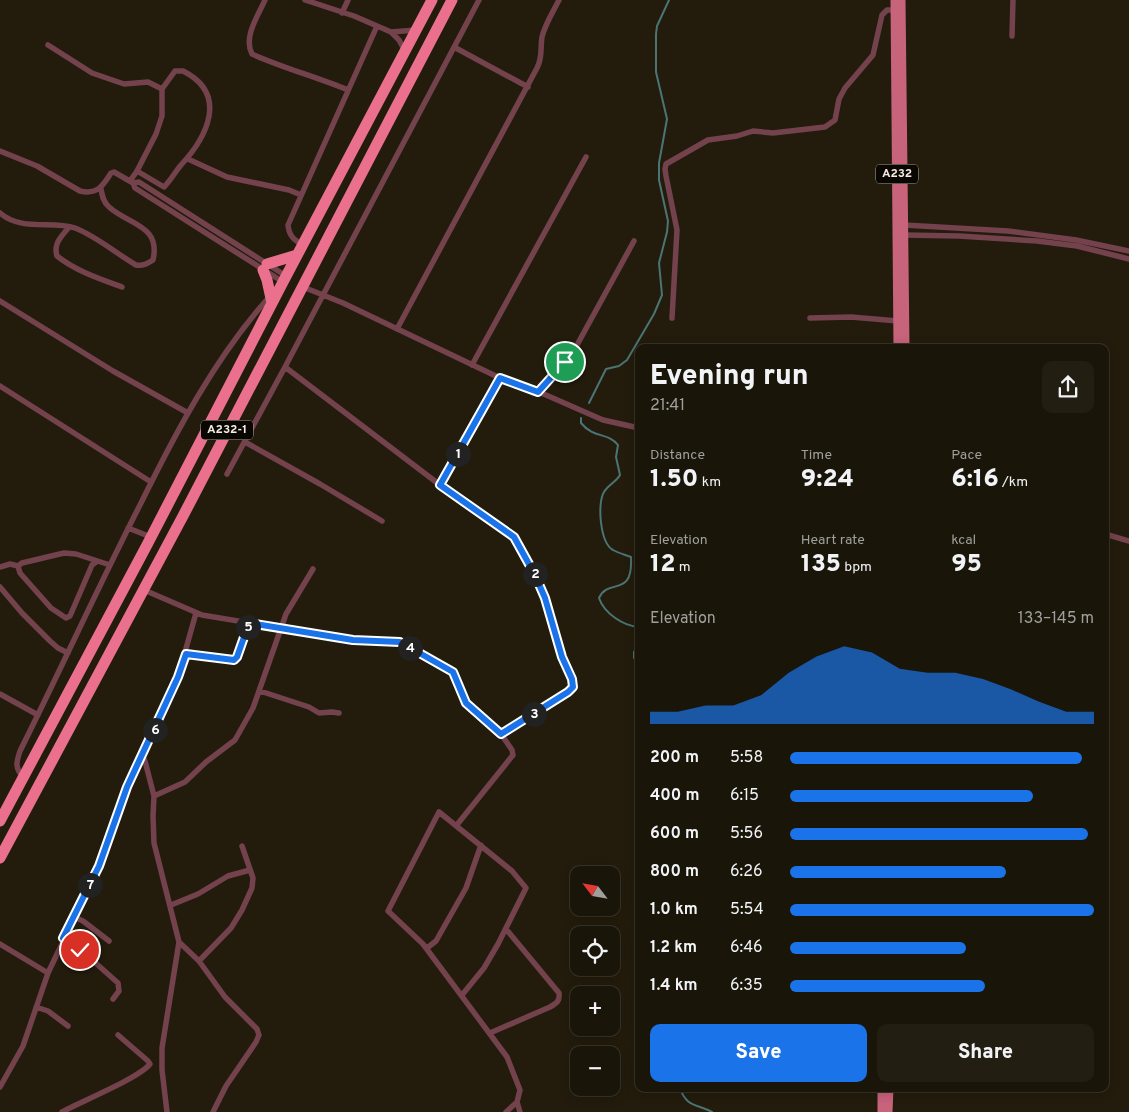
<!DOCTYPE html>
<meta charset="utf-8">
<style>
:root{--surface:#1a1509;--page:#231e12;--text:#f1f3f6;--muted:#9f9f9c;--line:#38342a;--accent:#1a73e8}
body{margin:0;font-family:Overpass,sans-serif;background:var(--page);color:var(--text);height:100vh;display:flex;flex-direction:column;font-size:19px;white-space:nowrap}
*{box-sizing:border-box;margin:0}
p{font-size:16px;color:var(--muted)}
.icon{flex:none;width:28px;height:28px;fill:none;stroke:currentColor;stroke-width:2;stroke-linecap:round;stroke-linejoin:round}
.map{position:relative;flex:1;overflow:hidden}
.side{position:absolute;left:635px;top:344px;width:474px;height:748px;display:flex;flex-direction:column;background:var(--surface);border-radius:10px;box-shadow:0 2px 12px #0003,0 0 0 1px var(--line)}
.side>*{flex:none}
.needle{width:32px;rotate:301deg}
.controls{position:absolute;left:570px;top:866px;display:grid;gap:10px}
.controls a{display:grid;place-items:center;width:50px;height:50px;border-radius:10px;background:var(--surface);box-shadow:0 2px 12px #0003,0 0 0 1px var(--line);font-size:25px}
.pin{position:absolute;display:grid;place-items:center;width:42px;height:42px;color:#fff;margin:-21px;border:2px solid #fff;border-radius:50%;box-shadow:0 1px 5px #0007}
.km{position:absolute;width:25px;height:25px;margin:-12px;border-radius:50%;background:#222;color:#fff;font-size:14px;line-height:25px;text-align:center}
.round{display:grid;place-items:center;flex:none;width:52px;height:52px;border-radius:10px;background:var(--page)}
.head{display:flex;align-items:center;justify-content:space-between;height:85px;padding:0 15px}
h1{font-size:28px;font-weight:800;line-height:38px}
.figures{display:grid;grid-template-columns:repeat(3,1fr);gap:8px;height:85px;padding:5px 15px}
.figures div{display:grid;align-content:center}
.figures b{font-size:25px;font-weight:800}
.figures small{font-size:14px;font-weight:400}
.figures p{font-size:14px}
.chart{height:140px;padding:10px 15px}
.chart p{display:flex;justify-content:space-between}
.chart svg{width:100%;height:90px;margin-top:5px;fill:var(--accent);opacity:.7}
.primary-button{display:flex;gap:10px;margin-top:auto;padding:10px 15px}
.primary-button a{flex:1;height:58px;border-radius:10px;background:var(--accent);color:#fff;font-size:20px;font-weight:800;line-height:58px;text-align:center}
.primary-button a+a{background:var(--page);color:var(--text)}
ul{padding:0 15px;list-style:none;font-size:16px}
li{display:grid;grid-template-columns:80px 60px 1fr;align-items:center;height:38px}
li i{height:12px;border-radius:6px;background:var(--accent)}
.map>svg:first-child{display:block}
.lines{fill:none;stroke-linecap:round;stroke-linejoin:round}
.stream{stroke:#4b7474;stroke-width:2}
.street{stroke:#73424d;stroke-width:5.5}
.primary{stroke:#c8637c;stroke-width:9}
.highway{stroke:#ea708e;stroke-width:11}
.route-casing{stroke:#fff;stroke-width:10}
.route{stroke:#1a73e8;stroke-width:6}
.labels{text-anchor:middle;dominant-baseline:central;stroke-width:5;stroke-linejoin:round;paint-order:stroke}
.shield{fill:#0a0703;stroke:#aca9a0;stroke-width:1}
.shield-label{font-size:12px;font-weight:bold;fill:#f2eee3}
</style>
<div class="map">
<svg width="1129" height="1112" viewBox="0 0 1129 1112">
<rect width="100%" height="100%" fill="#231c0c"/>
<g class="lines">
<path class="stream" d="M589 403 606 369 619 366 627 360 654 314 662 295 659 263 667 232 668 221 659 180V163L667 119 656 72V34L657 26 669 0
M581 418V423C594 439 608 432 618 445L616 457 620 475C616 482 608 485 604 492 597 503 600 543 613 550 618 553 626 555 631 557 633 599 609 577 599 598 604 613 623 626 639 627
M639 644 634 652V658L639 662
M680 1088C686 1107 697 1104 712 1112"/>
<path class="street" d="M265 0C258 16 243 37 252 54 283 68 317 77 348 90
M305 0 354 16 391 32 399 40 405 51
M342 13 348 0
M391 32 416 30
M1012 36 1013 0
M48 45 92 73 124 84 148 82 162 89
M454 47 528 87
M0 151 37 166 80 191C97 195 103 186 111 173L114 172 133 183 139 182 286 276
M188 159 227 177 289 190 301 195
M130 181 137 171 156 134 162 116V89L175 71H183C229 94 207 137 181 165 175 172 171 180 164 187L137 171
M133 183 135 188 283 282
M0 213C22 232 52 220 75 228 96 236 117 254 136 265 143 266 147 264 153 260 161 225 129 225 109 207 103 202 102 195 101 189
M904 225 1008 231 1076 240 1129 251
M69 227C62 236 53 243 57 256 76 271 100 279 122 287
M904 235 959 236 1037 241 1077 246 1129 259
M303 245C294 240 289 236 288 225L377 26
M303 287 343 303 500 378 546 395 603 420 639 428
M0 301 113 371 188 413
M672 318 677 230 666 176 665 169 666 164 708 140 737 136 753 131 773 133 825 127 835 120 839 99 845 88 873 55 882 15 887 10H895
M810 318 851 317 898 321
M397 329 537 68C543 56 540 49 542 37 545 24 553 12 559 0
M472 365 586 157
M285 367 440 485 514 537 535 575 545 598 562 657 572 679 573 687 568 693 501 734
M0 386 151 482
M538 392 565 362 577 345 634 241
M245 442 320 484 382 521
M227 474 285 367 479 0
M440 485 500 378
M128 528 151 537
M1105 534 1129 541
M18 566 20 573 51 608 66 618 70 616 92 565 96 562
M18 566 22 563 64 553 76 554 110 565
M0 567 10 564 18 566
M0 587 22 613 50 641 58 648 68 653
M144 590 202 615 353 640 400 642 453 672 466 703 501 734 512 750 513 755 456 826
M186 653 234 660 237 657 249 623
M260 691 309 707 319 713 332 712 339 713
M0 694 38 715
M142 755 145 761 154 796 153 816 154 843 179 942 162 1048V1070L167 1112
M23 777C15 768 16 763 20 751 61 669 99 585 141 503 177 430 216 356 271 295
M154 796 185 782 206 762 235 740 253 708 286 614 313 569
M171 905 198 894 228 876 250 870
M74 917 83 921 109 941
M63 938 81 950 118 983 119 991 113 999
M179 942 199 961 225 997 257 1029 259 1035 256 1042 226 1086 213 1112
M0 944 48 973
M427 948 436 941 466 888 481 845
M199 961 231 928 242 910 252 888 253 878 242 846
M462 995 484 968 498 944 526 888 512 871 439 812 388 911 423 944 507 1057 520 1090 517 1102 506 1112
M36 1007 48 1011 68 1026
M490 1033 550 1007C557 1003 560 1001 559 993L506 929
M0 1087 23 1046 48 973 99 866 135 769 151 738 178 677 196 613
M517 1102 520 1112
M62 1112C82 1101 139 1078 150 1064L148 1061 118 1035"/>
<path class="primary" d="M895 0 898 348
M901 0 905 348
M882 1112V1088
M888 1112 889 1088"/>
<path class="highway" d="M267 264 297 255
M263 270 267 280 272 303
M0 821 148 543 283 282 432 0
M0 858 183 516 452 0"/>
</g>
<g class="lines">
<g class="route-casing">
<path id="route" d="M80 950 63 938 99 866 127 787 178 677 186 654 234 660 237 657 249 623 353 640 400 642 453 672 466 703 501 734 568 692 573 687 572 679 562 657 545 598 535 575 514 537 440 485 500 378 538 392 565 362"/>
</g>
<use href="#route" class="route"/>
</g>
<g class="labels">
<g class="shield">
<rect x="876" y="164.5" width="42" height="19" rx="4"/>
<rect x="201" y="420.5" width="52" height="19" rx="4"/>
</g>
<g class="shield-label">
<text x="897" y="174">A232</text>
<text x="227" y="430">A232-1</text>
</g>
</g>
</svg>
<div class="controls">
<a><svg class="needle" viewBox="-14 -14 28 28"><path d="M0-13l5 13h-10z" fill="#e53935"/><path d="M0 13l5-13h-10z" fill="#9f9f9c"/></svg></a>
<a><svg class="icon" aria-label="locate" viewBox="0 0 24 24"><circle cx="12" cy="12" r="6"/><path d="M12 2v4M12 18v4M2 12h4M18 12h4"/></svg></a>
<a>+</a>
<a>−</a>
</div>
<div class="pin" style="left:565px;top:362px;background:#1e9e55"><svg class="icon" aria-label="arrive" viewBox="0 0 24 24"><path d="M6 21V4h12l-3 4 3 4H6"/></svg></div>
<div class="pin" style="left:80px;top:950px;background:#d93025"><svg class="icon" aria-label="check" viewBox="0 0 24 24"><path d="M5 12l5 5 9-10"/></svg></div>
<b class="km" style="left:458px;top:454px">1</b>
<b class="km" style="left:535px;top:574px">2</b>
<b class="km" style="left:534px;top:714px">3</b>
<b class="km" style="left:410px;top:648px">4</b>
<b class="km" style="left:248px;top:627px">5</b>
<b class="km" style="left:155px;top:730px">6</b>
<b class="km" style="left:90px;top:885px">7</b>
<section class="side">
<div class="head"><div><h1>Evening run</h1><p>21:41</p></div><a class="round"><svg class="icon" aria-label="share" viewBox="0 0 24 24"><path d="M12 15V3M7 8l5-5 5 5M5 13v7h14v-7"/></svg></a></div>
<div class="figures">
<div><p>Distance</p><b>1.50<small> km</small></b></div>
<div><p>Time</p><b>9:24</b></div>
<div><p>Pace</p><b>6:16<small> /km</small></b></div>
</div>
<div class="figures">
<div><p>Elevation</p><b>12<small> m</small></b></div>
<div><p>Heart rate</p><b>135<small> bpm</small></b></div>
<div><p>kcal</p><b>95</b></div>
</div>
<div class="chart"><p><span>Elevation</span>133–145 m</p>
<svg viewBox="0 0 160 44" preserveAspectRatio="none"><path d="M0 44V38L10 38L20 35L30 35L40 30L50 19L60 11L70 6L80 9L90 17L100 19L110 19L120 22L130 27L140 33L150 38L160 38V44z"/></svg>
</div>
<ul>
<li><b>200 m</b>5:58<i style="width:96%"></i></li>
<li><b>400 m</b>6:15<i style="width:80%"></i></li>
<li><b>600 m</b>5:56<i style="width:98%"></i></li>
<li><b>800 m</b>6:26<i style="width:71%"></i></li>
<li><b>1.0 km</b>5:54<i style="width:100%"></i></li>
<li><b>1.2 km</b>6:46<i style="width:58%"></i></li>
<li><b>1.4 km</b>6:35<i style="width:64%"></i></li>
</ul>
<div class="primary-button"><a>Save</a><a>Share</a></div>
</section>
</div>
